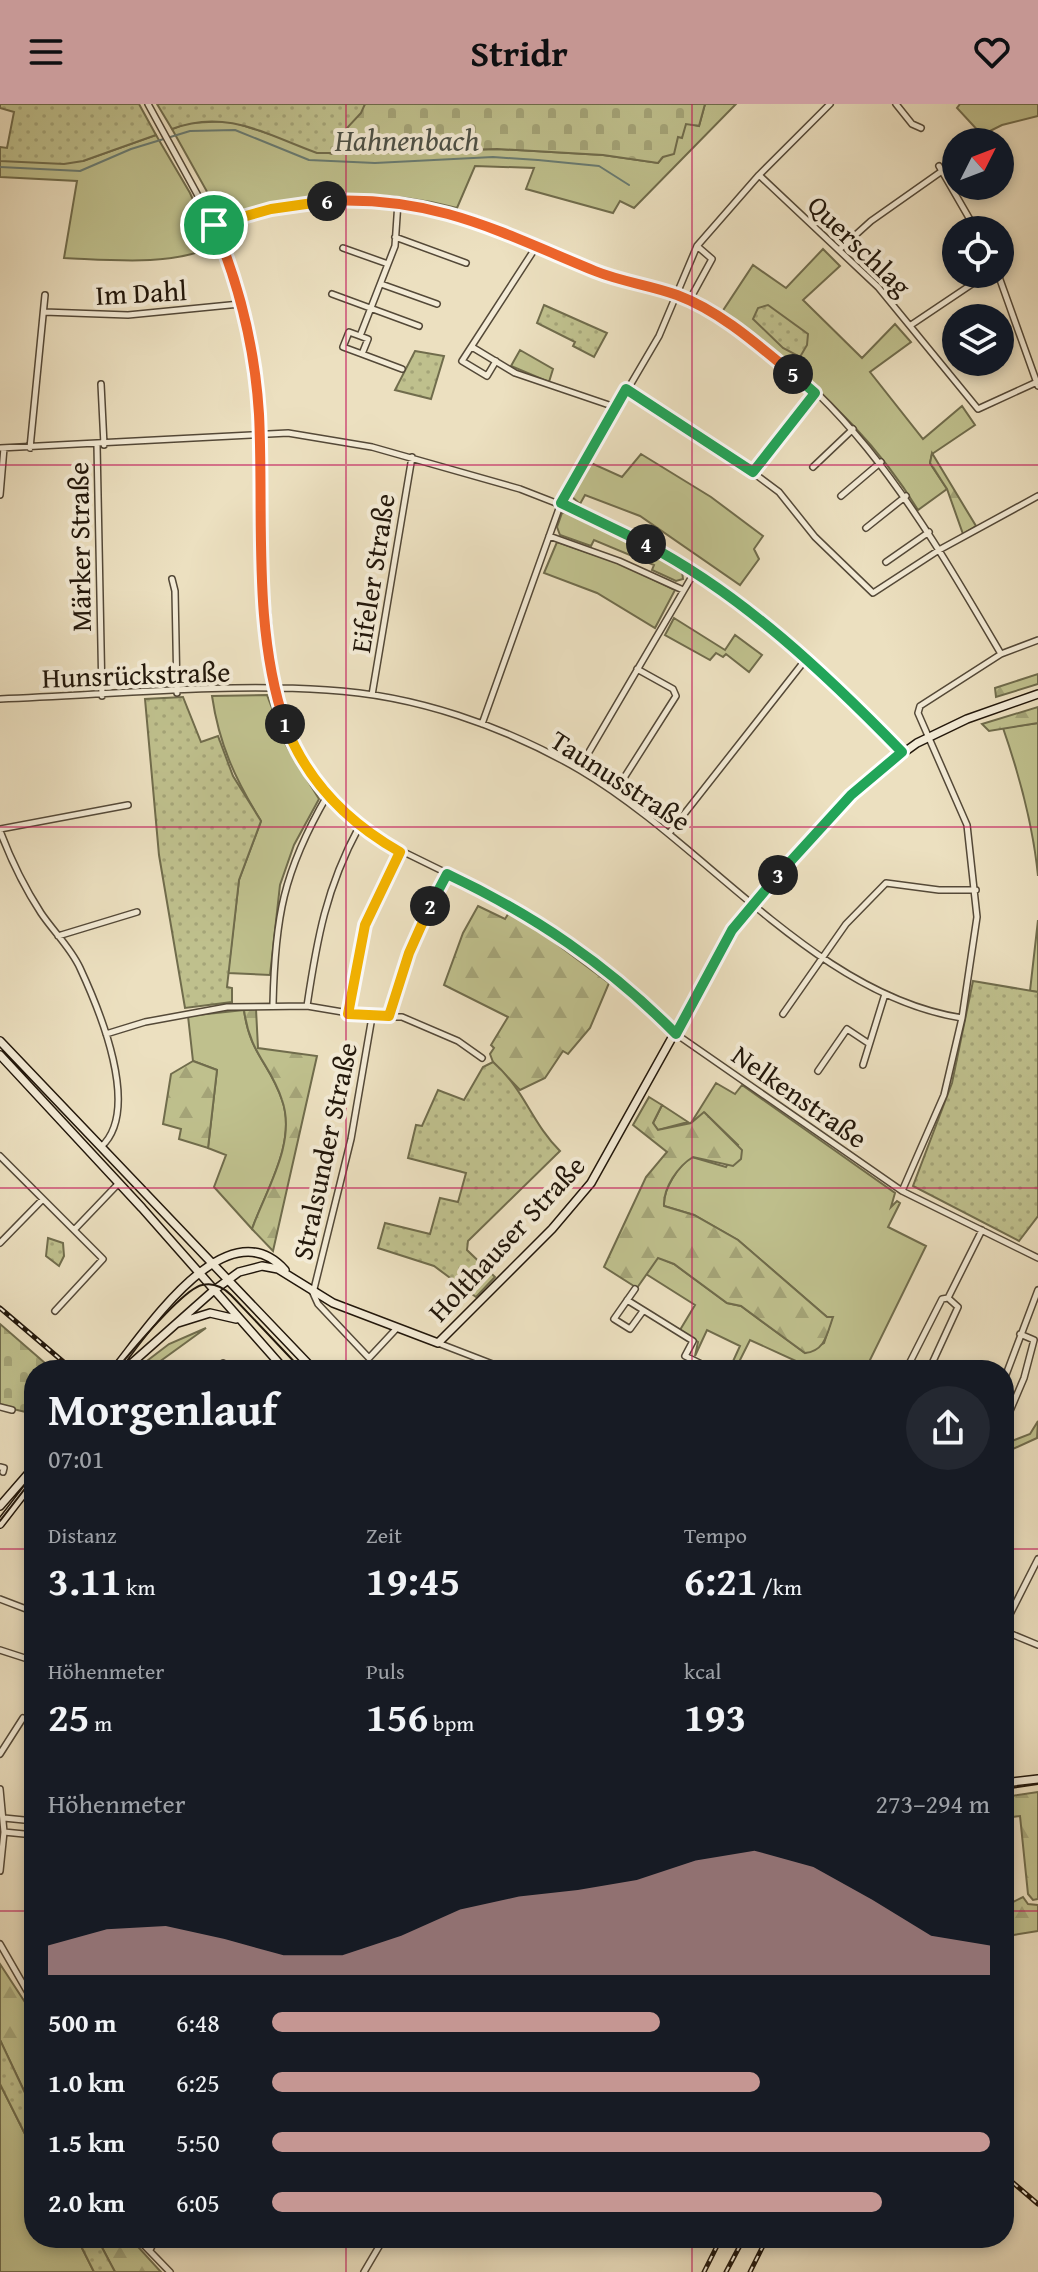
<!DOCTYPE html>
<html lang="de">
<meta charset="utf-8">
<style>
:root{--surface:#171b24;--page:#242831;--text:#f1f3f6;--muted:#9ea1a6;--accent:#c59692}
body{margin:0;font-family:"Gentium Book Plus",serif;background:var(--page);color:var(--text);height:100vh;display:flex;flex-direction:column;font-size:30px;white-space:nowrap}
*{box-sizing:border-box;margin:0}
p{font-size:26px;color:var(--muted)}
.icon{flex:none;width:44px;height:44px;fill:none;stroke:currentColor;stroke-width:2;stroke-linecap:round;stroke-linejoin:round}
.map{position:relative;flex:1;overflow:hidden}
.side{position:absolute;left:24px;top:1256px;width:990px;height:888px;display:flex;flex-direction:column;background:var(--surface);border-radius:32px;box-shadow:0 4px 12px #0003}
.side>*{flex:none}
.needle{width:52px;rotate:48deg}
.controls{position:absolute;left:942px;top:24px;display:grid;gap:16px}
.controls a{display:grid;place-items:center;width:72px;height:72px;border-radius:50%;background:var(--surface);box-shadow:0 4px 12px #0003;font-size:40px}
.pin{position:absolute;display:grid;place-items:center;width:68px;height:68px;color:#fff;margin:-34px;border:4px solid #fff;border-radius:50%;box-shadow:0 2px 8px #0007}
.km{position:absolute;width:40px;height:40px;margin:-20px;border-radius:50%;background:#222;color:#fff;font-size:22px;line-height:40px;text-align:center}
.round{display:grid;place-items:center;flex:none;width:84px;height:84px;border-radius:42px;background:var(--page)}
.headline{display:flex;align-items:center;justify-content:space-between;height:136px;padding:0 24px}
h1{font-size:44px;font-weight:800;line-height:60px}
.figures{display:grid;grid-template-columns:repeat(3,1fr);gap:12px;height:136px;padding:8px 24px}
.figures div{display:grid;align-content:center}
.figures b{font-size:40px;font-weight:800}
.figures small{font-size:22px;font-weight:400}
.figures p{font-size:22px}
.chart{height:224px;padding:16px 24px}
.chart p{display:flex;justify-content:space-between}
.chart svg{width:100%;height:144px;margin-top:8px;fill:var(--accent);opacity:.7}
ul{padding:0 24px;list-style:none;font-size:26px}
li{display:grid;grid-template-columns:128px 96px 1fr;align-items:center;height:60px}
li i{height:20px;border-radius:10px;background:var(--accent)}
header{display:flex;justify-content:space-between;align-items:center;height:104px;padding:0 24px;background:var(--accent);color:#111;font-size:36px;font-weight:800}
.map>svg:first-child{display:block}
.green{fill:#bfc08d;stroke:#706c4c;stroke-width:2}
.forest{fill:url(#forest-firs);stroke:#706c4c;stroke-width:2}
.cemetery{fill:url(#cemetery-stones);stroke:#706c4c;stroke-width:2}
.park{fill:url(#park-dots);stroke:#706c4c;stroke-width:2}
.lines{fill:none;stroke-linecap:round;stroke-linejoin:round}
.stream{stroke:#697b72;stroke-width:2}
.street-casing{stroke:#544938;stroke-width:8}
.secondary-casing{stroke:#22170b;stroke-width:10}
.street{stroke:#f3ebd6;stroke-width:5}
.secondary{stroke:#f3ebd6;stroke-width:7}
.tram{stroke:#22170b;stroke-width:2}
.rail-casing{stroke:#22170b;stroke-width:5}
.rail{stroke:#f3ebd6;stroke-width:2;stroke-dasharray:6;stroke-linecap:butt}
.split-1-casing{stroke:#fff;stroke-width:16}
.split-2-casing{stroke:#fff;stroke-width:16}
.split-3-casing{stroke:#fff;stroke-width:16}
.split-4-casing{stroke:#fff;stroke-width:16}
.split-5-casing{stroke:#fff;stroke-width:16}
.split-6-casing{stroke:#fff;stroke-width:16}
.split-7-casing{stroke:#fff;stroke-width:16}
.split-1{stroke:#f0652b;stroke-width:10}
.split-2{stroke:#f5b400;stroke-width:10}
.split-3{stroke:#22a559;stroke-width:10}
.split-4{stroke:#22a559;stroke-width:10}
.split-5{stroke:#22a559;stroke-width:10}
.split-6{stroke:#f0652b;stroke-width:10}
.split-7{stroke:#f5b400;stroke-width:10}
.grid{fill:none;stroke:#c2185b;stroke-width:2;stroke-opacity:0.55}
.labels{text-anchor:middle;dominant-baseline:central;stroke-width:8;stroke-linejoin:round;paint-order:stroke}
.street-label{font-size:28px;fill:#22170b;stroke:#f3ebd6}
.water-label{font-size:30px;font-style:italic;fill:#4c5147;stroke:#f3ebd6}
</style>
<header><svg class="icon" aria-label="menu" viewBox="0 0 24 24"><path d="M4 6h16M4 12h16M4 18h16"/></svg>Stridr<svg class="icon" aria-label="heart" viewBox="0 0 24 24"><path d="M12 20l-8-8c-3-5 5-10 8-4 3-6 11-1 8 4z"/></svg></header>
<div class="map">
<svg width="1038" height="2168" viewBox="0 0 1038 2168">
<defs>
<pattern id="forest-firs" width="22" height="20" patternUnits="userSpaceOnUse" patternTransform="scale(2)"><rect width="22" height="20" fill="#bfc08d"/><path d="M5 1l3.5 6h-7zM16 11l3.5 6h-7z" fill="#a4a478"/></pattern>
<pattern id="cemetery-stones" width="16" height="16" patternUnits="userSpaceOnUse" patternTransform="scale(2)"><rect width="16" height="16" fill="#bfc08d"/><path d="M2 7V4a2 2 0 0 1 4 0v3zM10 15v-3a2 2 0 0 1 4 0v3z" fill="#a4a478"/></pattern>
<pattern id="park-dots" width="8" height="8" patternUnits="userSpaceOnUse" patternTransform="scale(2)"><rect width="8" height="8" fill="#bfc08d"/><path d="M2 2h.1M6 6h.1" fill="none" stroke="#a4a478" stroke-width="1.8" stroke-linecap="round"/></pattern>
</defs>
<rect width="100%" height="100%" fill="#ece0c0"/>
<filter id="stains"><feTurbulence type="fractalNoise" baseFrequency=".0025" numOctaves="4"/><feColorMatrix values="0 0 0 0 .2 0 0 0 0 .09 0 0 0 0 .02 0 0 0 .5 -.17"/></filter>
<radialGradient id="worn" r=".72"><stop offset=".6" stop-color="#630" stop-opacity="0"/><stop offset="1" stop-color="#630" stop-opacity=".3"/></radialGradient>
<path class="green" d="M705 0H736L634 104 620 97 613 109 526 85 534 64 475 62 457 104C370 80 305 94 220 111L172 25 188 19 229 17 332 50 497 45 603 51 658 59 686 19 699 22Z
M960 0H1038V12L1002 21 982 31 957 4Z
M156 31 190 89 214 143C167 162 114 156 64 154L77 77 0 73V57H83Z
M823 145 840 162 803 196 862 254 895 220 911 238 870 268 923 335 962 302 975 321 932 350 930 359 947 385 918 406C870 327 799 264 723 212L722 208 753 161 786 184Z
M520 246 553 265 549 278 511 262Z
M641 350 711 393 763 432 754 445 759 455 740 481 640 412 585 391 580 400 571 392 589 358 622 373Z
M568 407 627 435 682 467 683 475 676 477 652 466 654 461 594 436 591 442 560 431 557 423 562 409Z
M557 438 621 460 675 486 655 524 597 489 544 469Z
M674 514 725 546 735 531 762 551 749 568 726 550 723 553 716 549 710 556 665 531Z
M267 591 286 641 319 695 294 741 280 781 270 871 228 869 239 776 261 717C235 675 219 640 212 592Z
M1038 619V772C1033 720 1020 673 1003 624Z
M1038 816V888L1030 887Z
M244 906C250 951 270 959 282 996 297 1038 266 1086 252 1125L214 1083 226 1051 208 1044 217 966 193 957 188 912Z
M716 979 735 990 742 981 895 1089 891 1103 897 1097 900 1099 888 1123 926 1142 867 1262 875 1266H828L822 1261 818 1266H792L796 1257 750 1236 735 1266H729L740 1242 707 1226 695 1252 698 1238 680 1226 695 1201 646 1170 658 1153 674 1160 727 1199 741 1202 805 1249 824 1239 832 1214 827 1213 738 1136 694 1111 664 1102C663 1085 678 1062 692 1053L726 1063 738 1041 705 1009 691 1019Z
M662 1001 688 1018 658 1026 653 1019Z
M206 1224 148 1266H135L169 1240Z
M1038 1317 1037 1334 1004 1349V1340L1030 1330Z
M0 1980 34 2048V2134H77L94 2168H0Z"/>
<path class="forest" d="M932 349 976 422 963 430 947 385 930 359Z
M1038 570V580L996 593 995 584Z
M1038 603V619L989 627 982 620Z
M478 802 505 815 510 807 518 811 609 879 590 924 568 950 563 947 545 974 520 986 493 958 490 950 494 944 491 941 508 913 444 881 463 829Z
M256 905 258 944 317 952 273 1147 252 1125C266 1086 297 1038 282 996 270 959 250 951 244 906Z
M193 957 217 966 208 1044 179 1035 181 1025 163 1020 171 970Z
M649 993 662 1001 653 1019 658 1026 691 1019 704 1008 742 1046 741 1055 733 1062 693 1053C678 1062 663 1084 664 1102L694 1111 738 1136 827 1213H833C827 1230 825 1247 805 1249L741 1202 727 1199 674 1160 658 1154 637 1184 604 1163 646 1073 667 1048 633 1021Z
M1038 1688V1795L1033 1796 1028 1790 1020 1712 1004 1714V1693Z
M1023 1793 1028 1800 1038 1801V1827L1007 1832 1004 1819 1011 1799Z
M0 1860 34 1912V2008L0 1936Z
M97 2134H130L161 2168H115Z"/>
<path class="cemetery" d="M365 0H705L699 22 686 20 682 34 678 33 674 50 663 53 658 59 603 51 497 45 348 49 346 25Z
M0 1220 53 1266H34V1310L0 1302Z"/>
<path class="park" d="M0 0H139L156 31 83 57 64 60 0 57V43L7 44 14 8 0 4Z
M157 0H365L361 9 346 25 348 49H317C267 31 226 4 172 25Z
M544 201 607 229 594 253 573 242 575 238 537 219Z
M768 201 808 230 807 241 800 253 783 244 753 215 758 204Z
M415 247 444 252 431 295 395 286Z
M183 593 201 638 218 632 233 672 261 717 239 776 227 883 232 884V898L185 904 159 751 145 595Z
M973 877 1038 888V1112L1019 1137 913 1082 952 979Z
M493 958C525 986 531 1018 560 1047L468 1137 467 1146 495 1173 476 1193 434 1162 378 1144 385 1119 430 1130 440 1094 458 1098 466 1069 408 1054 416 1021 422 1022 438 986 464 996 483 963Z
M48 1134 63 1139 64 1152 59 1162 46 1152Z
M0 1936 34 2008V2048L0 1980Z
M77 2134H97L115 2168H94Z"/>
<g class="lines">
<path class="stream" d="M0 63 80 67 131 45 190 27 235 26 309 56 375 59 493 53 538 56 599 62 629 81"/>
<g class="street-casing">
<path id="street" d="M148 0 214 121 240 200 259 308 261 437 274 585 297 647 327 692 371 732 518 804 543 820 641 897 676 930 902 1087 1038 1154
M896 0 912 20 921 24
M939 62 976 126
M759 71 878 183 978 305 1037 278
M214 121C306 95 396 84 487 119 515 130 542 145 570 156 594 166 618 176 643 183 659 187 675 190 690 197 842 274 918 409 1001 550
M395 133 466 159
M343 144 388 160
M840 145 871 117 942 67
M998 170 1038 282
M381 180 437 200
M332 190 419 222
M689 197 712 155 697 142
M44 208 128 211 240 200
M911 221 987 170
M360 232 368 235 362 250 343 243 349 228 360 232 395 142 398 98
M472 243 515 269 615 303
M362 250 402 265
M496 257 487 272 462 257 536 143
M101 280 104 341
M626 285 735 355 779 388 815 433 873 489 939 446 1038 392
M97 341 102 592
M0 344 288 329 372 343 520 385 597 415 694 469 783 535 902 648
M30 344 45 191
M813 363 853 325
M753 368 815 289
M0 391 4 344
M841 392 881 358
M866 424 906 392
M549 432 619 457 683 486
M886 458 929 428
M172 475 175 487 177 589
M372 591 412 353
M0 595C108 591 219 579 327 586 415 591 504 622 580 666 706 740 815 891 962 914
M482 620 561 399 659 232 697 142 759 71 830 0
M579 665 694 469
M615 688 676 592 673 585 637 565
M0 725 128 701
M0 727C11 756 24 783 41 809 53 827 71 844 80 864 99 905 142 1006 101 1043
M670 728 806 555
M58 832 137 808
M273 900C275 814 283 768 327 692
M307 902C317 835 326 784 359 723
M348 910 365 821 400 748
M783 910 846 820 886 779 939 786H976
M389 912 409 849 447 770
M372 913 351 1035 313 1189 318 1200 369 1254 397 1224
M106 930 145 918 227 903 307 902 372 913H402L458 937 482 954
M863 961 885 890
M818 967 847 925 868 939
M0 1052 103 1155 55 1207
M902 1087 944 991 962 914 977 813 967 721 918 609 920 602 1001 550 1038 536
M74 1126 118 1080
M0 1139 43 1095
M635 1185 614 1215 630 1225 643 1207
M948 1194 982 1126
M627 1196 693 1237 685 1252 714 1266
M438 1239 508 1266
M212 1266 223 1259 232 1266
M685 1266 689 1254
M910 1266 908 1262 942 1195 948 1194 958 1203 929 1266
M1004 1276 1038 1186
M0 1303 12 1306
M1004 1312 1007 1314 1024 1274 1034 1236 1020 1230
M0 1363 4 1364 3 1368
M0 1495 34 1508
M1004 1522 1038 1455
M1004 1527 1038 1541
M0 1546 34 1557
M0 1650 23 1614
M0 1685 4 1728 0 1767
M4 1714 34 1717
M4 1728 34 1731
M0 1840 34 1899
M137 2134 170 2168
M150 2146 156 2134
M364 2168 384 2134"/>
</g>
<g class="secondary-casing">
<path id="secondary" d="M0 937 314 1266
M0 951 142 1104 285 1266
M178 1219 210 1209 236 1215
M114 1266C145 1229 226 1101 285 1166
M124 1266 213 1187 239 1168 262 1162 278 1165 333 1199 438 1239 552 1125 591 1079 732 826 851 691 874 670 917 639 967 615 1038 590
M0 1402 34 1363
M0 1420 34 1376
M1004 1679 1038 1675"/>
</g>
<use href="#street" class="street"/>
<use href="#secondary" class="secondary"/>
<path class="tram" d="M116 1266C131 1248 183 1185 202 1181 214 1178 223 1183 231 1191L302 1266
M0 1417 34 1373
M1004 1685 1038 1680"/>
<g class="rail-casing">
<path id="rail" d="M0 1204 73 1266
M1004 2071 1038 2100
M704 2168 721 2134
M726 2168 744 2134
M750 2168 767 2134"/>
</g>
<use href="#rail" class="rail"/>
</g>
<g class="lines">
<g class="split-1-casing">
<path id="split-1" d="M214 121C239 180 255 246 259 310 264 410 252 524 285 620"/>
</g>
<g class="split-2-casing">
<path id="split-2" d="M285 620C307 678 347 718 400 748L365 821 348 910 389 912 409 849 430 802"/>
</g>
<g class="split-3-casing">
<path id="split-3" d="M430 802 447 770C534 811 608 861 676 930L732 826 778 771"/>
</g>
<g class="split-4-casing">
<path id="split-4" d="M646 440C743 491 826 570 902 648L851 691 778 771"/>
</g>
<g class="split-5-casing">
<path id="split-5" d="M646 440 561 399 626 285 753 368 815 289 793 270"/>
</g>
<g class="split-6-casing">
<path id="split-6" d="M327 97C435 92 498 127 595 167 622 178 650 181 677 191 720 207 758 241 793 270"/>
</g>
<g class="split-7-casing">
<path id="split-7" d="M214 121 271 105 327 97"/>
</g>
<use href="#split-1" class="split-1"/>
<use href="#split-2" class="split-2"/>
<use href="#split-3" class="split-3"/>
<use href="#split-4" class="split-4"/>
<use href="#split-5" class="split-5"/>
<use href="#split-6" class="split-6"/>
<use href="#split-7" class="split-7"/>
</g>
<path class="grid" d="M346 0V1266M692 0V1266M0 361H1038M0 723H1038M0 1084H1038M0 1445H34M1004 1445H1038M0 1807H34M1004 1807H1038M346 2134V2168M692 2134V2168"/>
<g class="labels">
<g class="street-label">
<text transform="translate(860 141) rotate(44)">Querschlag</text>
<text transform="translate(141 188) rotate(-3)">Im Dahl</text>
<text transform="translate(79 443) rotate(-91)">Märker Straße</text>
<text transform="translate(372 469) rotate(-81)">Eifeler Straße</text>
<text transform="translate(136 570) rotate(-2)">Hunsrückstraße</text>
<text transform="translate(621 676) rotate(33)">Taunusstraße</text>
<text transform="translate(800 992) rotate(35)">Nelkenstraße</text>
<text transform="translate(324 1047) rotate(-78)">Stralsunder Straße</text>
<text transform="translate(506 1134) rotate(-47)">Holthauser Straße</text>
</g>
<g class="water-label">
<text x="407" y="36">Hahnenbach</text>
</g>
</g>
<rect width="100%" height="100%" filter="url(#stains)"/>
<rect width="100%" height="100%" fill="url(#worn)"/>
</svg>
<div class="controls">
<a><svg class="needle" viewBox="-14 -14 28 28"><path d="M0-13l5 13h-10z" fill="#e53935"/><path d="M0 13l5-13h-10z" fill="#9ea1a6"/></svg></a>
<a><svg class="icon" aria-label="locate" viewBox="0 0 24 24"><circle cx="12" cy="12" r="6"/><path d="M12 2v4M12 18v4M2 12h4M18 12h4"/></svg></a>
<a><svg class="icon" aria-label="layers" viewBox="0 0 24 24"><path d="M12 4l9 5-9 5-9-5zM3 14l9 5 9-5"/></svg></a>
</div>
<div class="pin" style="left:214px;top:121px;background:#1e9e55"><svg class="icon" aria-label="arrive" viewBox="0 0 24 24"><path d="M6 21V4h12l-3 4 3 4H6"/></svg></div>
<b class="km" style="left:285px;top:620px">1</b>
<b class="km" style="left:430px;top:802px">2</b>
<b class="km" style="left:778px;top:771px">3</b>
<b class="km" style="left:646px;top:440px">4</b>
<b class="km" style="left:793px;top:270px">5</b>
<b class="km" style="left:327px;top:97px">6</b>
<section class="side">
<div class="headline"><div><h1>Morgenlauf</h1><p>07:01</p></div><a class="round"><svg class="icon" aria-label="share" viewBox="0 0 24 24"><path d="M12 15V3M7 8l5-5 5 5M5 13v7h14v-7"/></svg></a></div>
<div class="figures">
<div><p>Distanz</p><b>3.11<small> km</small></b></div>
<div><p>Zeit</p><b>19:45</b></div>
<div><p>Tempo</p><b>6:21<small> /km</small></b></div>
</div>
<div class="figures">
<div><p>Höhenmeter</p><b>25<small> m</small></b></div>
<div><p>Puls</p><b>156<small> bpm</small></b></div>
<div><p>kcal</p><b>193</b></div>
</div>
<div class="chart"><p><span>Höhenmeter</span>273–294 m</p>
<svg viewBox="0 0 160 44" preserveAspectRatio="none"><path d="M0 44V35L10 30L20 29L30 33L40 38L50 38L60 32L70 24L80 20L90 18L100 15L110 9L120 6L130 11L140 21L150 32L160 35V44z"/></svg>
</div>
<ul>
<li><b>500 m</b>6:48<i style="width:54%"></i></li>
<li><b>1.0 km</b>6:25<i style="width:68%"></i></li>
<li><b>1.5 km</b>5:50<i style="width:100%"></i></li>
<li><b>2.0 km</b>6:05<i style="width:85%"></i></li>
</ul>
</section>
</div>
